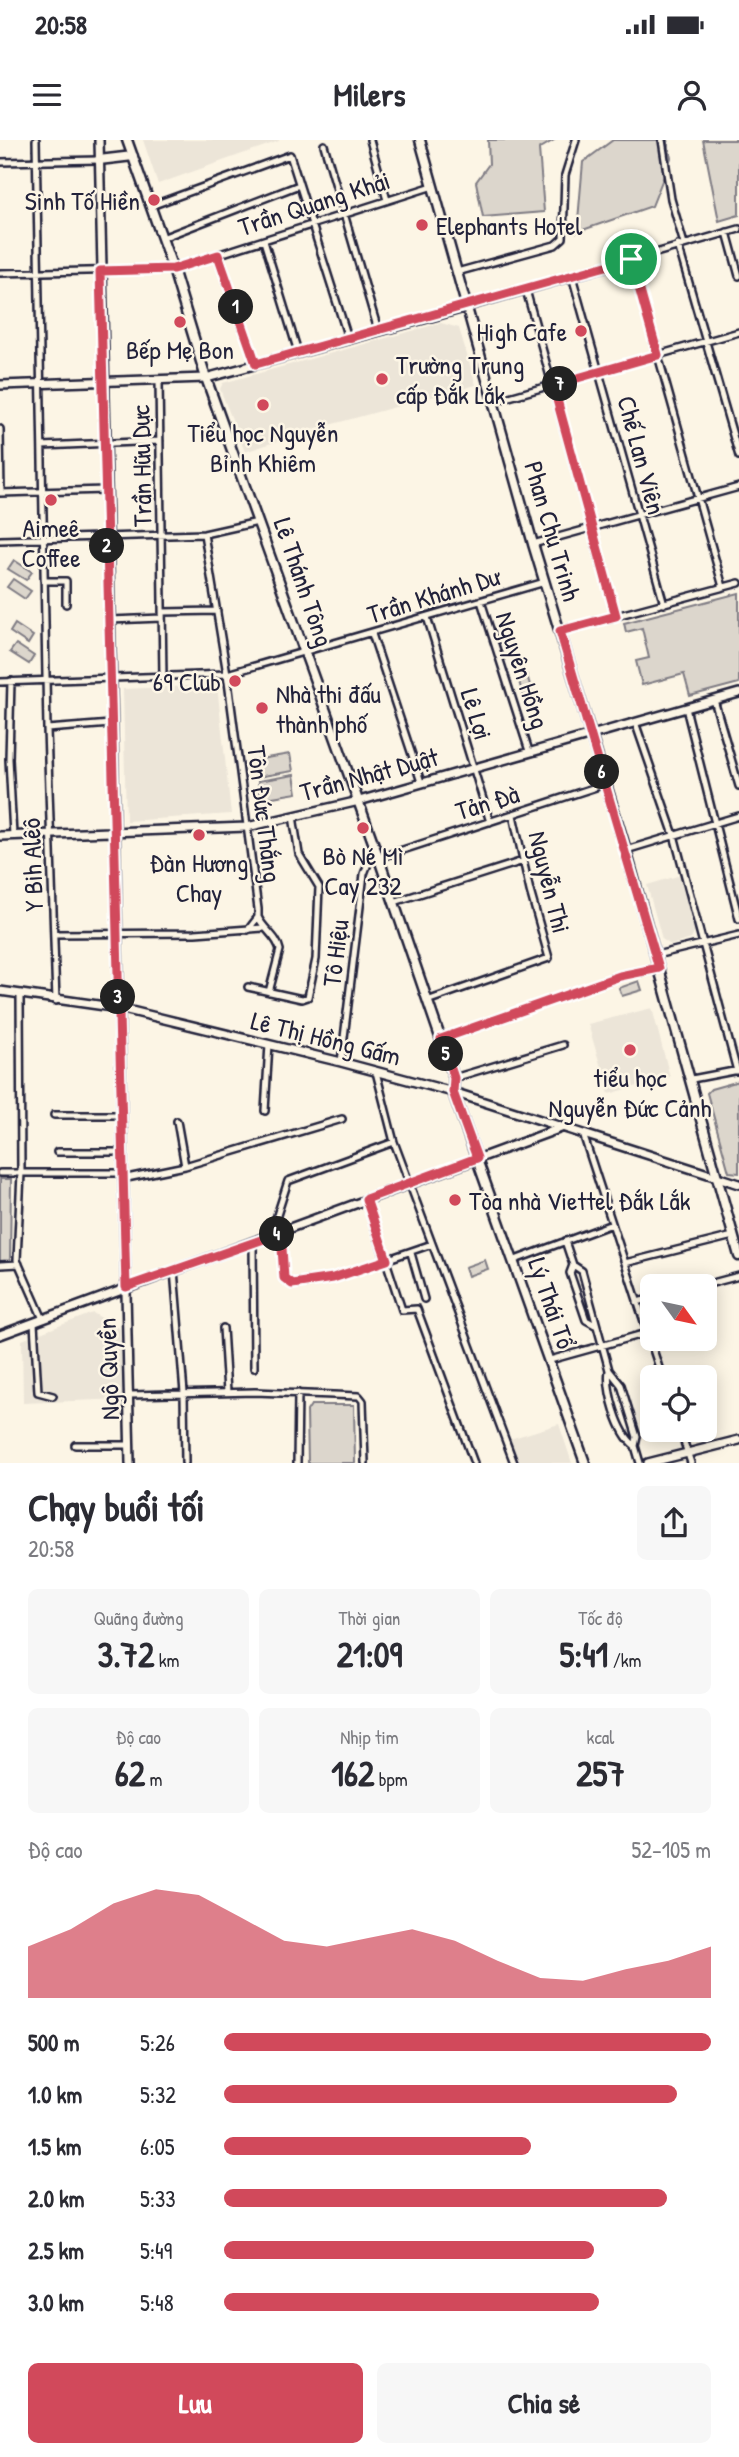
<!DOCTYPE html>
<html lang="vi">
<meta charset="utf-8">
<style>
:root{--surface:#fff;--page:#f7f7f7;--text:#2b2b33;--muted:#7c7c81;--accent:#d1495b}
body{margin:0;font-family:"Patrick Hand",sans-serif;background:var(--page);color:var(--text);height:100vh;display:flex;flex-direction:column;font-size:26px;white-space:nowrap}
*{box-sizing:border-box;margin:0}
p{font-size:23px;color:var(--muted)}
.icon{flex:none;width:38px;height:38px;fill:none;stroke:currentColor;stroke-width:2;stroke-linecap:round;stroke-linejoin:round}
.map{position:relative;height:1323px;overflow:hidden}
.drawer{display:flex;flex-direction:column;background:var(--surface);flex:1}
.drawer>*{flex:none}
.needle{width:46px;rotate:123deg}
.tools{position:absolute;left:640px;top:1134px;display:grid;gap:14px}
.tools a{display:grid;place-items:center;width:77px;height:77px;border-radius:10px;background:var(--surface);box-shadow:0 4px 18px #0003;font-size:35px}
.pin{position:absolute;display:grid;place-items:center;width:60px;height:60px;color:#fff;margin:-30px;border:4px solid #fff;border-radius:50%;box-shadow:0 2px 7px #0007}
.km{position:absolute;width:35px;height:35px;margin:-18px;border-radius:50%;background:#222;color:#fff;font-size:19px;line-height:35px;text-align:center}
.round{display:grid;place-items:center;flex:none;width:74px;height:74px;border-radius:10px;background:var(--page)}
.overview{display:flex;align-items:center;justify-content:space-between;height:119px;padding:0 28px}
h1{font-size:38px;font-weight:800;line-height:52px}
.stats{display:grid;grid-template-columns:repeat(3,1fr);gap:10px;height:119px;padding:7px 28px}
.stats div{display:grid;align-content:center;border-radius:10px;background:var(--page);text-align:center}
.stats b{font-size:35px;font-weight:800}
.stats small{font-size:19px;font-weight:400}
.stats p{font-size:19px}
.chart{height:196px;padding:14px 28px}
.chart p{display:flex;justify-content:space-between}
.chart svg{width:100%;height:126px;margin-top:7px;fill:var(--accent);opacity:.7}
.primary-button{display:flex;gap:14px;margin-top:auto;padding:14px 28px}
.primary-button a{flex:1;height:80px;border-radius:10px;background:var(--accent);color:#fff;font-size:28px;font-weight:800;line-height:80px;text-align:center}
.primary-button a+a{background:var(--page);color:var(--text)}
ul{padding:0 28px;list-style:none;font-size:23px}
li{display:grid;grid-template-columns:112px 84px 1fr;align-items:center;height:52px}
li i{height:18px;border-radius:9px;background:var(--accent)}
.status{display:flex;justify-content:space-between;align-items:center;height:49px;padding:0 35px;background:var(--surface);direction:ltr}
.status svg{height:19px;fill:currentColor}
header{display:flex;justify-content:space-between;align-items:center;height:91px;padding:0 28px;background:var(--surface);font-size:32px;font-weight:800}
.map>svg:first-child{display:block}
.built{fill:#ece5d8}
.green{fill:#dcd6cc;stroke:#7f7c84;stroke-width:2}
.lines{fill:none;stroke-linecap:round;stroke-linejoin:round}
.minor-casing{stroke:#22223b;stroke-width:10}
.tertiary-casing{stroke:#22223b;stroke-width:12}
.secondary-casing{stroke:#22223b;stroke-width:13}
.minor{stroke:#fcf5e5;stroke-width:5}
.tertiary{stroke:#fcf5e5;stroke-width:7}
.secondary{stroke:#fcf5e5;stroke-width:8}
.route-casing{stroke:#fff;stroke-width:14}
.route{stroke:#d1495b;stroke-width:9}
.poi-dot{fill:#d1495b;stroke:#fcf5e5;stroke-width:2.5}
.labels{text-anchor:middle;dominant-baseline:central;stroke-width:5;stroke-linejoin:round;paint-order:stroke}
.poi-label{font-size:26px;fill:#22223b;stroke:#fcf5e5}
.street-label{font-size:26px;fill:#22223b;stroke:#fcf5e5}
</style>
<div class="status"><b>20:58</b><svg viewBox="0 0 49 12"><path d="M0 12V9h3v3zM5 12V6h3v6zM10 12V3h3v9zM15 12V0h3v12zM26 1h20v11H26zM47 4h2v5h-2z"/></svg></div>
<header><svg class="icon" aria-label="menu" viewBox="0 0 24 24"><path d="M4 6h16M4 12h16M4 18h16"/></svg>Milers<svg class="icon" aria-label="person" viewBox="0 0 24 24"><circle cx="12" cy="8" r="4"/><path d="M4 21q1-7 8-7t8 7"/></svg></header>
<div class="map">
<svg width="739" height="1323" viewBox="0 0 739 1323">
<rect width="100%" height="100%" fill="#fcf5e5"/>
<filter id="ink" filterUnits="userSpaceOnUse"><feTurbulence type="fractalNoise" baseFrequency=".0143" numOctaves="2"/><feDisplacementMap in="SourceGraphic" scale="14" xChannelSelector="R" yChannelSelector="G"/><feConvolveMatrix kernelMatrix="1 2 1 2 8 2 1 2 1" color-interpolation-filters="sRGB"/></filter>
<g filter="url(#ink)">
<path class="built" d="M143 0H279V1L158 44Z
M441 183 459 188 476 245 307 291 245 312 220 249 223 243Z
M217 545 231 674 126 681 123 549Z
M681 735 696 790 691 799 671 805 662 799 647 745Z
M652 868 670 937 609 954 588 884Z
M93 1173 120 1189 123 1259 23 1263 22 1200Z
M559 1284 572 1323H519L510 1299Z"/>
<path class="green" d="M488 0H554L539 9 544 72 483 77 476 42 489 24Z
M613 0H667L671 18 652 66 577 92 583 22Z
M703 0H739V75L719 81Z
M14 420 32 432 26 440 8 429Z
M13 439 31 451 25 459 7 447Z
M739 453V543L690 556 684 534 642 545 636 521 649 518 642 488 626 492 624 483Z
M15 484 33 496 28 504 10 492Z
M16 504 34 516 29 524 10 512Z
M527 535 533 555 524 559 518 538Z
M290 614 293 631 257 637 254 620Z
M294 635 297 653 260 659 258 641Z
M639 841 642 850 622 856 619 848Z
M739 941V1033L729 1032 707 953 711 949Z
M0 1039H11L10 1122H0Z
M485 1120 488 1129 468 1136 465 1127Z
M311 1265H354L355 1323H308L307 1271Z"/>
<g class="lines">
<g class="minor-casing">
<path id="minor" d="M36 0 47 589 56 861
M370 0 387 60
M662 0 671 59 684 104
M324 5 378 190
M0 22 99 20
M151 66 290 15 348 198
M727 92 739 136
M162 98 299 45
M264 101 298 212
M678 105 739 316
M218 115 256 224
M631 119 723 447
M457 132 555 105 563 98 565 35 576 0
M0 133 173 129 433 46
M572 136 664 464
M526 150 616 476
M468 167 739 89
M159 240 163 538
M495 261 739 192
M0 289 1 353
M42 306 160 301
M0 353 106 350
M204 394 227 534 258 769V777L248 790
M0 400 204 394 258 382
M533 404 739 347
M45 441H66V464
M481 461 529 611
M162 472 217 471
M427 477 490 682
M110 480 162 478
M560 491 739 443
M372 494 421 642
M11 541 9 619 13 695
M0 542 227 534 545 442
M714 560 739 646
M686 568 739 779
M635 582 674 695 737 931
M47 589 111 584
M626 710 739 676
M394 762 523 721
M258 777C264 790 277 796 280 810L269 852
M54 794 195 793 263 788
M656 815 739 795
M248 847 302 859 308 857 316 819 319 747 299 714 293 676
M20 855 21 1033 17 1120 43 1179
M427 861 549 818 530 751 513 675
M441 899 620 836 659 828
M341 922 364 734 369 721 605 644
M376 932 394 1002 514 1323
M454 938 563 905
M692 939 739 930
M265 971 269 904
M54 975H121
M177 981 185 1026
M583 994 662 1237
M57 1012H121
M0 1033H122
M122 1039 185 1026 342 979
M366 1059 402 1170 417 1169 474 1323
M281 1092 284 1138 292 1144 333 1138 432 1104
M270 1097 288 1041 394 1002
M565 1101 573 1125 582 1131 609 1230 621 1245 637 1297 635 1306 640 1323
M253 1102 254 1228
M411 1113 424 1159
M515 1120 612 1084
M625 1123 733 1096
M0 1125 19 1124
M573 1125 570 1133 586 1180 595 1185
M174 1130 184 1253 185 1323
M701 1146 739 1136
M637 1162 653 1158
M705 1179 710 1204
M34 1183 38 1252 53 1256
M223 1188 227 1252
M550 1220 647 1193
M609 1230C606 1250 618 1293 635 1306
M130 1255 255 1252 359 1256 363 1261 365 1323
M680 1290 691 1323
M75 1305H130
M297 1323 298 1253"/>
</g>
<g class="tertiary-casing">
<path id="tertiary" d="M99 0 130 1323
M0 245 206 238 468 167
M0 696 247 687 359 661 739 553
M0 851 119 868 341 922 453 952 739 1044
M0 1195 561 988
M648 1323 739 1300"/>
</g>
<g class="secondary-casing">
<path id="secondary" d="M127 0 173 129 206 238 378 716 454 938 453 952 585 1323
M420 0 533 404 626 710 739 1116
M99 20 133 16"/>
</g>
<use href="#minor" class="minor"/>
<use href="#tertiary" class="tertiary"/>
<use href="#secondary" class="secondary"/>
</g>
</g>
<g class="lines" filter="url(#ink)">
<g class="route-casing">
<path id="route" d="M218 115 256 224 631 119 658 215 553 245 616 476 560 491 659 828 620 836 441 899 454 938 453 952 477 1018 366 1059 387 1120 333 1138 292 1144 284 1138 281 1093 126 1147 100 131 173 129Z"/>
</g>
<use href="#route" class="route"/>
</g>
<g class="poi-dot">
<circle cx="154" cy="60" r="7"/>
<circle cx="422" cy="85" r="7"/>
<circle cx="180" cy="182" r="7"/>
<circle cx="581" cy="191" r="7"/>
<circle cx="382" cy="239" r="7"/>
<circle cx="263" cy="265" r="7"/>
<circle cx="51" cy="360" r="7"/>
<circle cx="235" cy="541" r="7"/>
<circle cx="262" cy="568" r="7"/>
<circle cx="363" cy="688" r="7"/>
<circle cx="199" cy="695" r="7"/>
<circle cx="630" cy="910" r="7"/>
<circle cx="455" cy="1060" r="7"/>
</g>
<g class="labels">
<g class="poi-label">
<text x="140" y="60" text-anchor="end">Sinh Tố Hiền</text>
<text x="436" y="85" text-anchor="start">Elephants Hotel</text>
<text x="567" y="191" text-anchor="end">High Cafe</text>
<text x="180" y="209">Bếp Mẹ Bon</text>
<text x="396" y="224" text-anchor="start">Trường Trung<tspan x="396" dy="30">cấp Đắk Lắk</tspan></text>
<text x="263" y="292">Tiểu học Nguyễn<tspan x="263" dy="30">Bỉnh Khiêm</tspan></text>
<text x="51" y="387">Aimeê<tspan x="51" dy="30">Coffee</tspan></text>
<text x="221" y="541" text-anchor="end">69 Club</text>
<text x="276" y="553" text-anchor="start">Nhà thi đấu<tspan x="276" dy="30">thành phố</tspan></text>
<text x="363" y="715">Bò Né Mì<tspan x="363" dy="30">Cay 232</tspan></text>
<text x="199" y="722">Đàn Hương<tspan x="199" dy="30">Chay</tspan></text>
<text x="630" y="937">tiểu học<tspan x="630" dy="30">Nguyễn Đức Cảnh</tspan></text>
<text x="469" y="1060" text-anchor="start">Tòa nhà Viettel Đắk Lắk</text>
</g>
<g class="street-label">
<text transform="translate(314 63) rotate(-18)">Trần Quang Khải</text>
<text transform="translate(642 315) rotate(75)">Chế Lan Viên</text>
<text transform="translate(141 326) rotate(-91)">Trần Hữu Dực</text>
<text transform="translate(553 391) rotate(74)">Phan Chu Trinh</text>
<text transform="translate(304 442) rotate(71)">Lê Thánh Tông</text>
<text transform="translate(433 455) rotate(-17)">Trần Khánh Dư</text>
<text transform="translate(523 530) rotate(72)">Nguyên Hồng</text>
<text transform="translate(477 574) rotate(73)">Lê Lợi</text>
<text transform="translate(369 634) rotate(-15)">Trần Nhật Duật</text>
<text transform="translate(487 662) rotate(-17)">Tản Đà</text>
<text transform="translate(265 674) rotate(83)">Tôn Đức Thắng</text>
<text transform="translate(32 725) rotate(-92)">Y Bih Alêô</text>
<text transform="translate(550 742) rotate(76)">Nguyễn Thi</text>
<text transform="translate(335 813) rotate(-83)">Tô Hiệu</text>
<text transform="translate(326 898) rotate(14)">Lê Thị Hồng Gấm</text>
<text transform="translate(552 1163) rotate(71)">Lý Thái Tổ</text>
<text transform="translate(108 1229) rotate(-92)">Ngô Quyền</text>
</g>
</g>
</svg>
<div class="tools">
<a><svg class="needle" viewBox="-14 -14 28 28"><path d="M0-13l5 13h-10z" fill="#e53935"/><path d="M0 13l5-13h-10z" fill="#7c7c81"/></svg></a>
<a><svg class="icon" aria-label="locate" viewBox="0 0 24 24"><circle cx="12" cy="12" r="6"/><path d="M12 2v4M12 18v4M2 12h4M18 12h4"/></svg></a>
</div>
<div class="pin" style="left:631px;top:119px;background:#1e9e55"><svg class="icon" aria-label="arrive" viewBox="0 0 24 24"><path d="M6 21V4h12l-3 4 3 4H6"/></svg></div>
<b class="km" style="left:236px;top:167px">1</b>
<b class="km" style="left:107px;top:406px">2</b>
<b class="km" style="left:118px;top:857px">3</b>
<b class="km" style="left:277px;top:1094px">4</b>
<b class="km" style="left:446px;top:914px">5</b>
<b class="km" style="left:602px;top:632px">6</b>
<b class="km" style="left:560px;top:244px">7</b>
</div>
<section class="drawer">
<div class="overview"><div><h1>Chạy buổi tối</h1><p>20:58</p></div><a class="round"><svg class="icon" aria-label="share" viewBox="0 0 24 24"><path d="M12 15V3M7 8l5-5 5 5M5 13v7h14v-7"/></svg></a></div>
<div class="stats">
<div><p>Quãng đường</p><b>3.72<small> km</small></b></div>
<div><p>Thời gian</p><b>21:09</b></div>
<div><p>Tốc độ</p><b>5:41<small> /km</small></b></div>
</div>
<div class="stats">
<div><p>Độ cao</p><b>62<small> m</small></b></div>
<div><p>Nhịp tim</p><b>162<small> bpm</small></b></div>
<div><p>kcal</p><b>257</b></div>
</div>
<div class="chart"><p><span>Độ cao</span>52–105 m</p>
<svg viewBox="0 0 160 44" preserveAspectRatio="none"><path d="M0 44V26L10 20L20 11L30 6L40 8L50 16L60 24L70 26L80 23L90 20L100 24L110 31L120 37L130 38L140 34L150 31L160 26V44z"/></svg>
</div>
<ul>
<li><b>500 m</b>5:26<i style="width:100%"></i></li>
<li><b>1.0 km</b>5:32<i style="width:93%"></i></li>
<li><b>1.5 km</b>6:05<i style="width:63%"></i></li>
<li><b>2.0 km</b>5:33<i style="width:91%"></i></li>
<li><b>2.5 km</b>5:49<i style="width:76%"></i></li>
<li><b>3.0 km</b>5:48<i style="width:77%"></i></li>
</ul>
<div class="primary-button"><a>Lưu</a><a>Chia sẻ</a></div>
</section>
